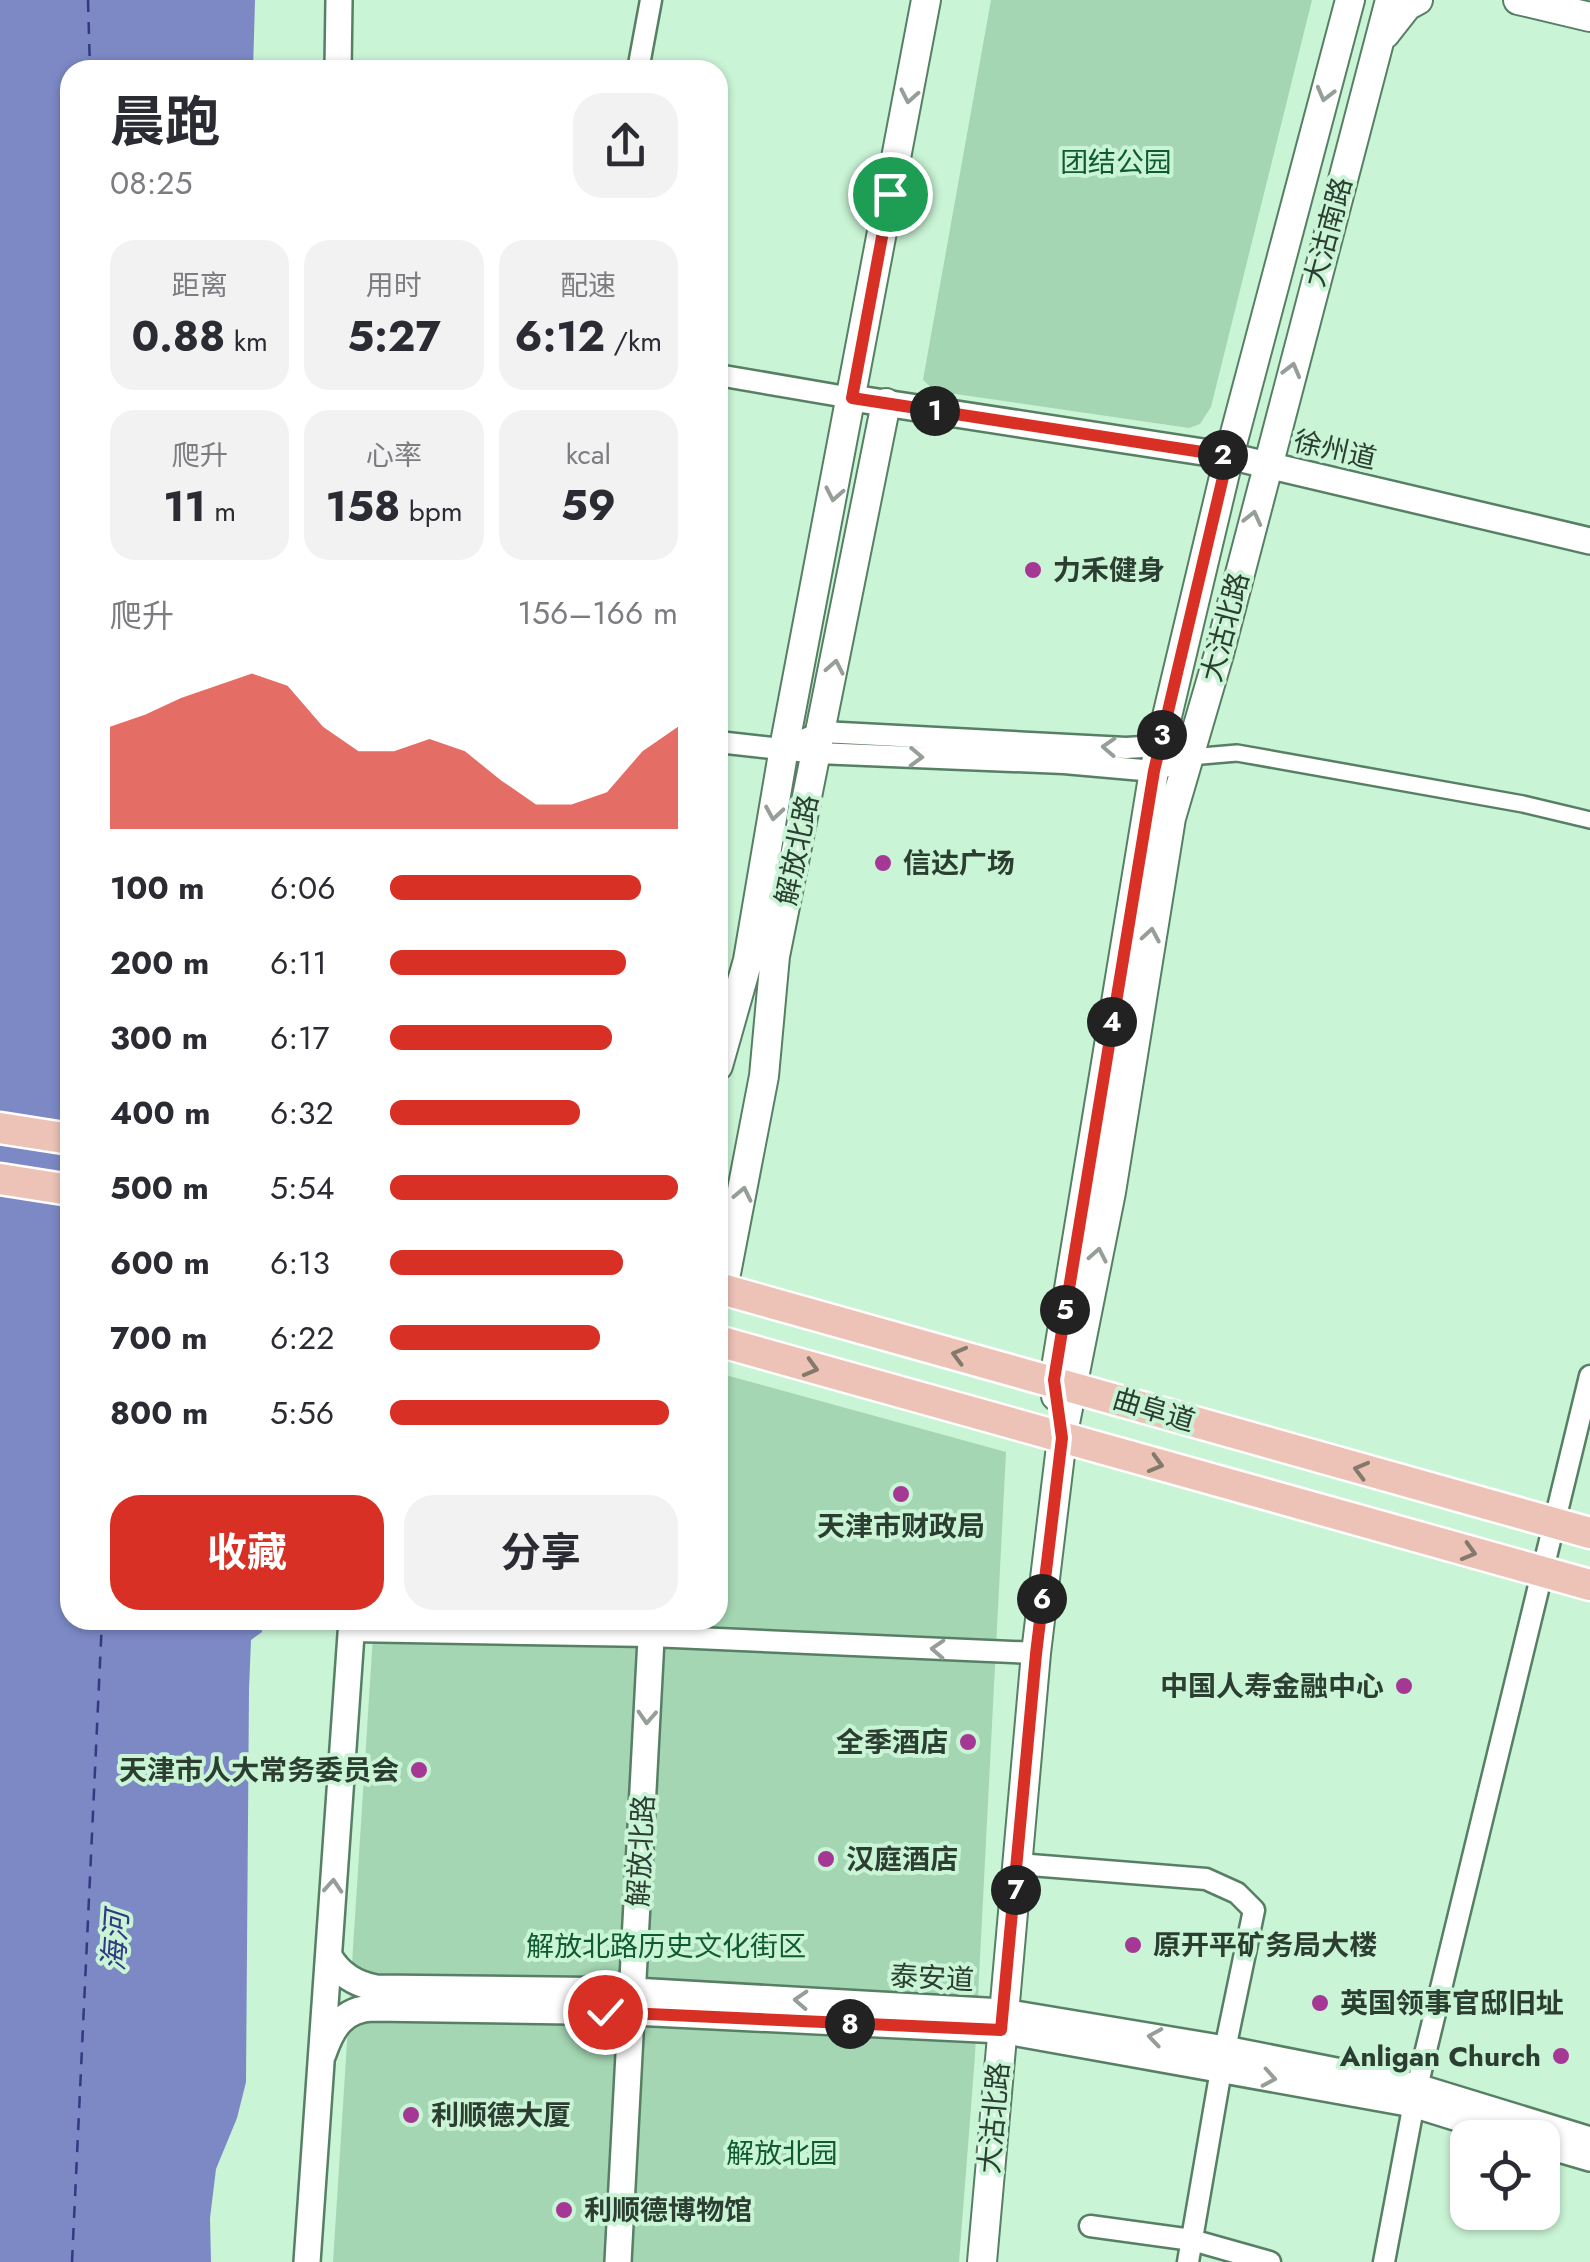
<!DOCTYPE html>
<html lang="zh">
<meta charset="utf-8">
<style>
:root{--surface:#fff;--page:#f2f2f3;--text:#2b2b33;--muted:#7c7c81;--accent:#d93025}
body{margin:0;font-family:Jost,"Noto Sans SC",sans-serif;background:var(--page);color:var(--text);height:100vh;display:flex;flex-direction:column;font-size:38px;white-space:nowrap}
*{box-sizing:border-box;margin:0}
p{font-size:32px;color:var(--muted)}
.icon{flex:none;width:55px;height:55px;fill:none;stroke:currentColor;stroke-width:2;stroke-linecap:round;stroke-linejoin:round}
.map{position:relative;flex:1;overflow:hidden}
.panel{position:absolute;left:60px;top:60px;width:668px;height:1570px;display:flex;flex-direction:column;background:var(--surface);border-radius:30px;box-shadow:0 2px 8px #0004}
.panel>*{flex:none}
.buttons{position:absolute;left:1450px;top:2120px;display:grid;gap:20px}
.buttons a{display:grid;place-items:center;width:110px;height:110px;border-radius:20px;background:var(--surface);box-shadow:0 2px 8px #0004;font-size:50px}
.pin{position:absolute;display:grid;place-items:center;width:85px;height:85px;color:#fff;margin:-42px;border:5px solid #fff;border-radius:50%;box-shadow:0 2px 10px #0007}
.km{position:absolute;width:50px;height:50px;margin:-25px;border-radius:50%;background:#222;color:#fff;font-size:28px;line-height:50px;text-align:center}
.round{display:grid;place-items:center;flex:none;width:105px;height:105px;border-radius:30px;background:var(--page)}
.head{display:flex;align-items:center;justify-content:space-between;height:170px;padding:0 50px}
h1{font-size:55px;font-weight:700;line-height:75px}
.stats{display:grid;grid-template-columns:repeat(3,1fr);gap:15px;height:170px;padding:10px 50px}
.stats div{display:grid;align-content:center;border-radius:25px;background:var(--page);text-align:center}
.stats b{font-size:42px;font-weight:700}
.stats small{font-size:28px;font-weight:400}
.stats p{font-size:28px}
.chart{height:280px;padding:20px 50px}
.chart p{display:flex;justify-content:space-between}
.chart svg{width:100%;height:180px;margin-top:10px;fill:var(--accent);opacity:.7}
.primary-button{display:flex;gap:20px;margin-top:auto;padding:20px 50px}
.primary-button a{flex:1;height:115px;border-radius:30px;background:var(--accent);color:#fff;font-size:40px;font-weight:700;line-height:115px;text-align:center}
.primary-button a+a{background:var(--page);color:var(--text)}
ul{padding:0 50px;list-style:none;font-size:32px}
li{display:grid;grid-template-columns:160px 120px 1fr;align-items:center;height:75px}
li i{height:25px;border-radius:12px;background:var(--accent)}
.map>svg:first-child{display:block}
.green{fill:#a4d6b3}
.water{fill:#7c89c5}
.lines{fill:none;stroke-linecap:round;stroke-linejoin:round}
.ferry{stroke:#313a82;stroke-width:2.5;stroke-dasharray:12 10;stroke-linecap:butt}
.pedestrian-casing{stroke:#577f64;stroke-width:20}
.minor-casing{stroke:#577f64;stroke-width:25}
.tertiary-casing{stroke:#577f64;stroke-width:30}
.secondary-casing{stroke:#577f64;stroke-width:32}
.primary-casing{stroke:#fff;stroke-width:35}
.pedestrian{stroke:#fff;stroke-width:15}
.minor{stroke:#fff;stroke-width:20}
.tertiary{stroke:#fff;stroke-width:25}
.secondary{stroke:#fff;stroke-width:28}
.primary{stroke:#edc2b7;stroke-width:30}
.oneway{stroke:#969e98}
.oneway2{stroke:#83796d}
.route-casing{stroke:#fff;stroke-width:20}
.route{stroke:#d93025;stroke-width:12}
.poi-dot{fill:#a53795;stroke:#c9f4d5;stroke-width:4}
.labels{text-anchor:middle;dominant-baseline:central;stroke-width:8;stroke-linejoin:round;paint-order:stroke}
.park-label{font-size:28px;fill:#105a32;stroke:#c9f4d5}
.street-label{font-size:28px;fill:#2c3d31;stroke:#c9f4d5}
.poi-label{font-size:28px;font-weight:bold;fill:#2c3d31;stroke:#c9f4d5;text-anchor:start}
.water-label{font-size:30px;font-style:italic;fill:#313a82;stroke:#c9f4d5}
</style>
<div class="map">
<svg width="1590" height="2262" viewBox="0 0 1590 2262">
<rect width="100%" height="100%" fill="#c9f4d5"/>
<path class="green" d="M991 0H1312L1211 407 1200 424 1189 428 935 391 923 380Z
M718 1373 1006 1452 975 2055 959 2262H333L374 1620H718Z"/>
<path class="water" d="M0 0H255L253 70H70V1620H259L262 1632 251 1640 249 1689 246 2082 237 2118 216 2169 210 2218 211 2262H0Z"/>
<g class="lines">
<path class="ferry" d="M88 0 90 70
M72 2262 102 1620"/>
<g class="pedestrian-casing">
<path id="pedestrian" d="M1190 757 1237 753 1523 804 1590 820"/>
</g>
<g class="minor-casing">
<path id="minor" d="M638 70 651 0
M718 375 852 398
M718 742 817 753 1064 763 1154 771 1190 757 1159 746 1126 748 822 732 784 748
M350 1631 651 1636 1036 1653
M1018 1864 1206 1879 1237 1893 1254 1910 1225 2049
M1090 2226 1192 2240 1270 2262
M1188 2262 1221 2070
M1384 2262 1417 2087 1590 1376"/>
</g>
<g class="tertiary-casing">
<path id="tertiary" d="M338 70 339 0
M852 398 1229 456 1590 541
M329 1956C339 1974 355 1984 376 1988L634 1991 1003 2012 1225 2049 1417 2087 1590 2140
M323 2054C332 2028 343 2009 373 2008L633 2012 1001 2030 1413 2104 1522 2138
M1542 2144 1590 2158
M307 2262 352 1620
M618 2262 652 1620"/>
</g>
<g class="secondary-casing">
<path id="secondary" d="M1518 0 1590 17
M1385 34 1407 6 1418 0
M718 1066 748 960 784 748 926 0
M718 1296 723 1289 764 1076 775 956 886 403
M1056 1396 1054 1380 1154 771 1229 456 1350 0
M982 2262 1036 1653 1062 1438 1111 1192 1171 818 1219 654 1390 0"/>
</g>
<g class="primary-casing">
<path id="primary" d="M0 1128 70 1139
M0 1179 70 1190
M718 1288 1590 1533
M718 1341 1590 1585"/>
</g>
<use href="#pedestrian" class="pedestrian"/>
<use href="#minor" class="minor"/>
<use href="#tertiary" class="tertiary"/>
<use href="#secondary" class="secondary"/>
<use href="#primary" class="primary"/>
</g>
<defs><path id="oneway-chevron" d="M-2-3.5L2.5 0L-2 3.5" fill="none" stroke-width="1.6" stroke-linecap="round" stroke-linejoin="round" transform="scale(2.5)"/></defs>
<g class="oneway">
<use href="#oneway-chevron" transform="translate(1325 94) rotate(105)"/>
<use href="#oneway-chevron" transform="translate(909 96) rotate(101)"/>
<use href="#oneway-chevron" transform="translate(1292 370) rotate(-75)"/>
<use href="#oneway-chevron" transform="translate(834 494) rotate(101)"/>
<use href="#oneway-chevron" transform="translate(1253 518) rotate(-76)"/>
<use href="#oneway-chevron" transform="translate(835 667) rotate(-79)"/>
<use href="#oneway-chevron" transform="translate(1109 747) rotate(-177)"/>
<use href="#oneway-chevron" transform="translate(916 757) rotate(2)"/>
<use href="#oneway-chevron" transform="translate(774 813) rotate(99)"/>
<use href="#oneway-chevron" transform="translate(1151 935) rotate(-80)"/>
<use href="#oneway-chevron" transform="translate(743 1194) rotate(-78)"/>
<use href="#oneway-chevron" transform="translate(1098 1255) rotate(-79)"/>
<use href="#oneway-chevron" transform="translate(938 1649) rotate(-177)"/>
<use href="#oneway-chevron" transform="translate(647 1717) rotate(93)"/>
<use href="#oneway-chevron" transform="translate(333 1886) rotate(-86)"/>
<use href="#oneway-chevron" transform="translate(801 2000) rotate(-177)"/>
<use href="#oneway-chevron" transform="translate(1155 2037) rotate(-171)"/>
<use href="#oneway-chevron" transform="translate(1269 2078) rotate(10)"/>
</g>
<g class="oneway2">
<use href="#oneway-chevron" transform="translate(959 1355) rotate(-165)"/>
<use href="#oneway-chevron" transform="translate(811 1368) rotate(16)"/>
<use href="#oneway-chevron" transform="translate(1156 1464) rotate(16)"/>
<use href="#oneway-chevron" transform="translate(1361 1470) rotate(-165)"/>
<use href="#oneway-chevron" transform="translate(1469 1552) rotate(16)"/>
</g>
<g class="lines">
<g class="route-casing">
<path id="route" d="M605 2012 1001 2030 1036 1654 1062 1438 1054 1380 1154 771 1228 456 852 398 890 194"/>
</g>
<use href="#route" class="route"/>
</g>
<g class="poi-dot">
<circle cx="1033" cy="570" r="10"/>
<circle cx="883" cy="863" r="10"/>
<circle cx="901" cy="1494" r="10"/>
<circle cx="1404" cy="1686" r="10"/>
<circle cx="968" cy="1742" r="10"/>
<circle cx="419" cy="1770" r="10"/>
<circle cx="826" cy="1859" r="10"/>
<circle cx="1133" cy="1945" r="10"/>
<circle cx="1320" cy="2003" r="10"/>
<circle cx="1561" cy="2056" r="10"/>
<circle cx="411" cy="2115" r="10"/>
<circle cx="564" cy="2210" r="10"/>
</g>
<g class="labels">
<g class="park-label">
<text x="1116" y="162">团结公园</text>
<text x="666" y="1946">解放北路历史文化街区</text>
<text x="782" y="2153">解放北园</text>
</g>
<g class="street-label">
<text transform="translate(1328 232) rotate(-75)">大沽南路</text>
<text transform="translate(1335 450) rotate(13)">徐州道</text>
<text transform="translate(1225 627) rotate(-75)">大沽北路</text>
<text transform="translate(797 850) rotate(-78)">解放北路</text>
<text transform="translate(1154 1410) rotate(17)">曲阜道</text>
<text transform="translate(641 1851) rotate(-87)">解放北路</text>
<text transform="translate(932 1978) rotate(3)">泰安道</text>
<text transform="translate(994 2118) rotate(-85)">大沽北路</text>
</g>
<g class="poi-label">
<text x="1053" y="570">力禾健身</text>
<text x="903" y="863">信达广场</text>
<text x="901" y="1526" text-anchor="middle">天津市财政局</text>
<text x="1384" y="1686" text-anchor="end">中国人寿金融中心</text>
<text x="948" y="1742" text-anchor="end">全季酒店</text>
<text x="399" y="1770" text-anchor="end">天津市人大常务委员会</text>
<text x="846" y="1859">汉庭酒店</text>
<text x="1153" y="1945">原开平矿务局大楼</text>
<text x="1340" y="2003">英国领事官邸旧址</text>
<text x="1541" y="2056" text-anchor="end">Anligan Church</text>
<text x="431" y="2115">利顺德大厦</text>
<text x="584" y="2210">利顺德博物馆</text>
</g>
<g class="water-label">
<text transform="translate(115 1941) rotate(-86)">海河</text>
</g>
</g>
</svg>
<div class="buttons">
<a><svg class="icon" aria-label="locate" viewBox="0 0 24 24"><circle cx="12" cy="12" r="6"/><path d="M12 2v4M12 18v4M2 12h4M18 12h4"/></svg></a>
</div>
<div class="pin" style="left:890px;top:194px;background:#1e9e55"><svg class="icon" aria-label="arrive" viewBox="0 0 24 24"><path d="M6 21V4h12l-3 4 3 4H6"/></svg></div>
<div class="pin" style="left:605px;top:2012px;background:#d93025"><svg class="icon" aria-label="check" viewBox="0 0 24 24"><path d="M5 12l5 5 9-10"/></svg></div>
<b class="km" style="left:935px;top:411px">1</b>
<b class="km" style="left:1223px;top:455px">2</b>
<b class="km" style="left:1162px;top:735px">3</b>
<b class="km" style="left:1112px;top:1022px">4</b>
<b class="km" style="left:1065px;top:1310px">5</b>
<b class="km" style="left:1042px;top:1599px">6</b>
<b class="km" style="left:1016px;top:1890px">7</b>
<b class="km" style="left:850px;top:2024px">8</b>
<section class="panel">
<div class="head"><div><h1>晨跑</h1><p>08:25</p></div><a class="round"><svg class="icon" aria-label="share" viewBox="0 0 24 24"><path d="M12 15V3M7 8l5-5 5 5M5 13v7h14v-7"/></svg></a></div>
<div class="stats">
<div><p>距离</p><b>0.88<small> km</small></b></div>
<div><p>用时</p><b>5:27</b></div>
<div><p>配速</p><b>6:12<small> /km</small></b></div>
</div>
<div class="stats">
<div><p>爬升</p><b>11<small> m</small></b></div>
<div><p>心率</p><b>158<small> bpm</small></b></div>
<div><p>kcal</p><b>59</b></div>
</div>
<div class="chart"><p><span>爬升</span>156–166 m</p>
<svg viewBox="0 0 160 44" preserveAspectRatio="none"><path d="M0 44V19L10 16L20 12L30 9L40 6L50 9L60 19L70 25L80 25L90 22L100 25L110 32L120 38L130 38L140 35L150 25L160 19V44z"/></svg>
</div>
<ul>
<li><b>100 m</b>6:06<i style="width:87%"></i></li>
<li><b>200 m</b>6:11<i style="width:82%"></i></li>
<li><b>300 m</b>6:17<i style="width:77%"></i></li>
<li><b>400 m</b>6:32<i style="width:66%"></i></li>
<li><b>500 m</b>5:54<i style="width:100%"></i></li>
<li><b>600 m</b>6:13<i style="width:81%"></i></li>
<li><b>700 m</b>6:22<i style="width:73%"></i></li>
<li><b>800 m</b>5:56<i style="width:97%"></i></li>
</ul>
<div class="primary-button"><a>收藏</a><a>分享</a></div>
</section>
</div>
